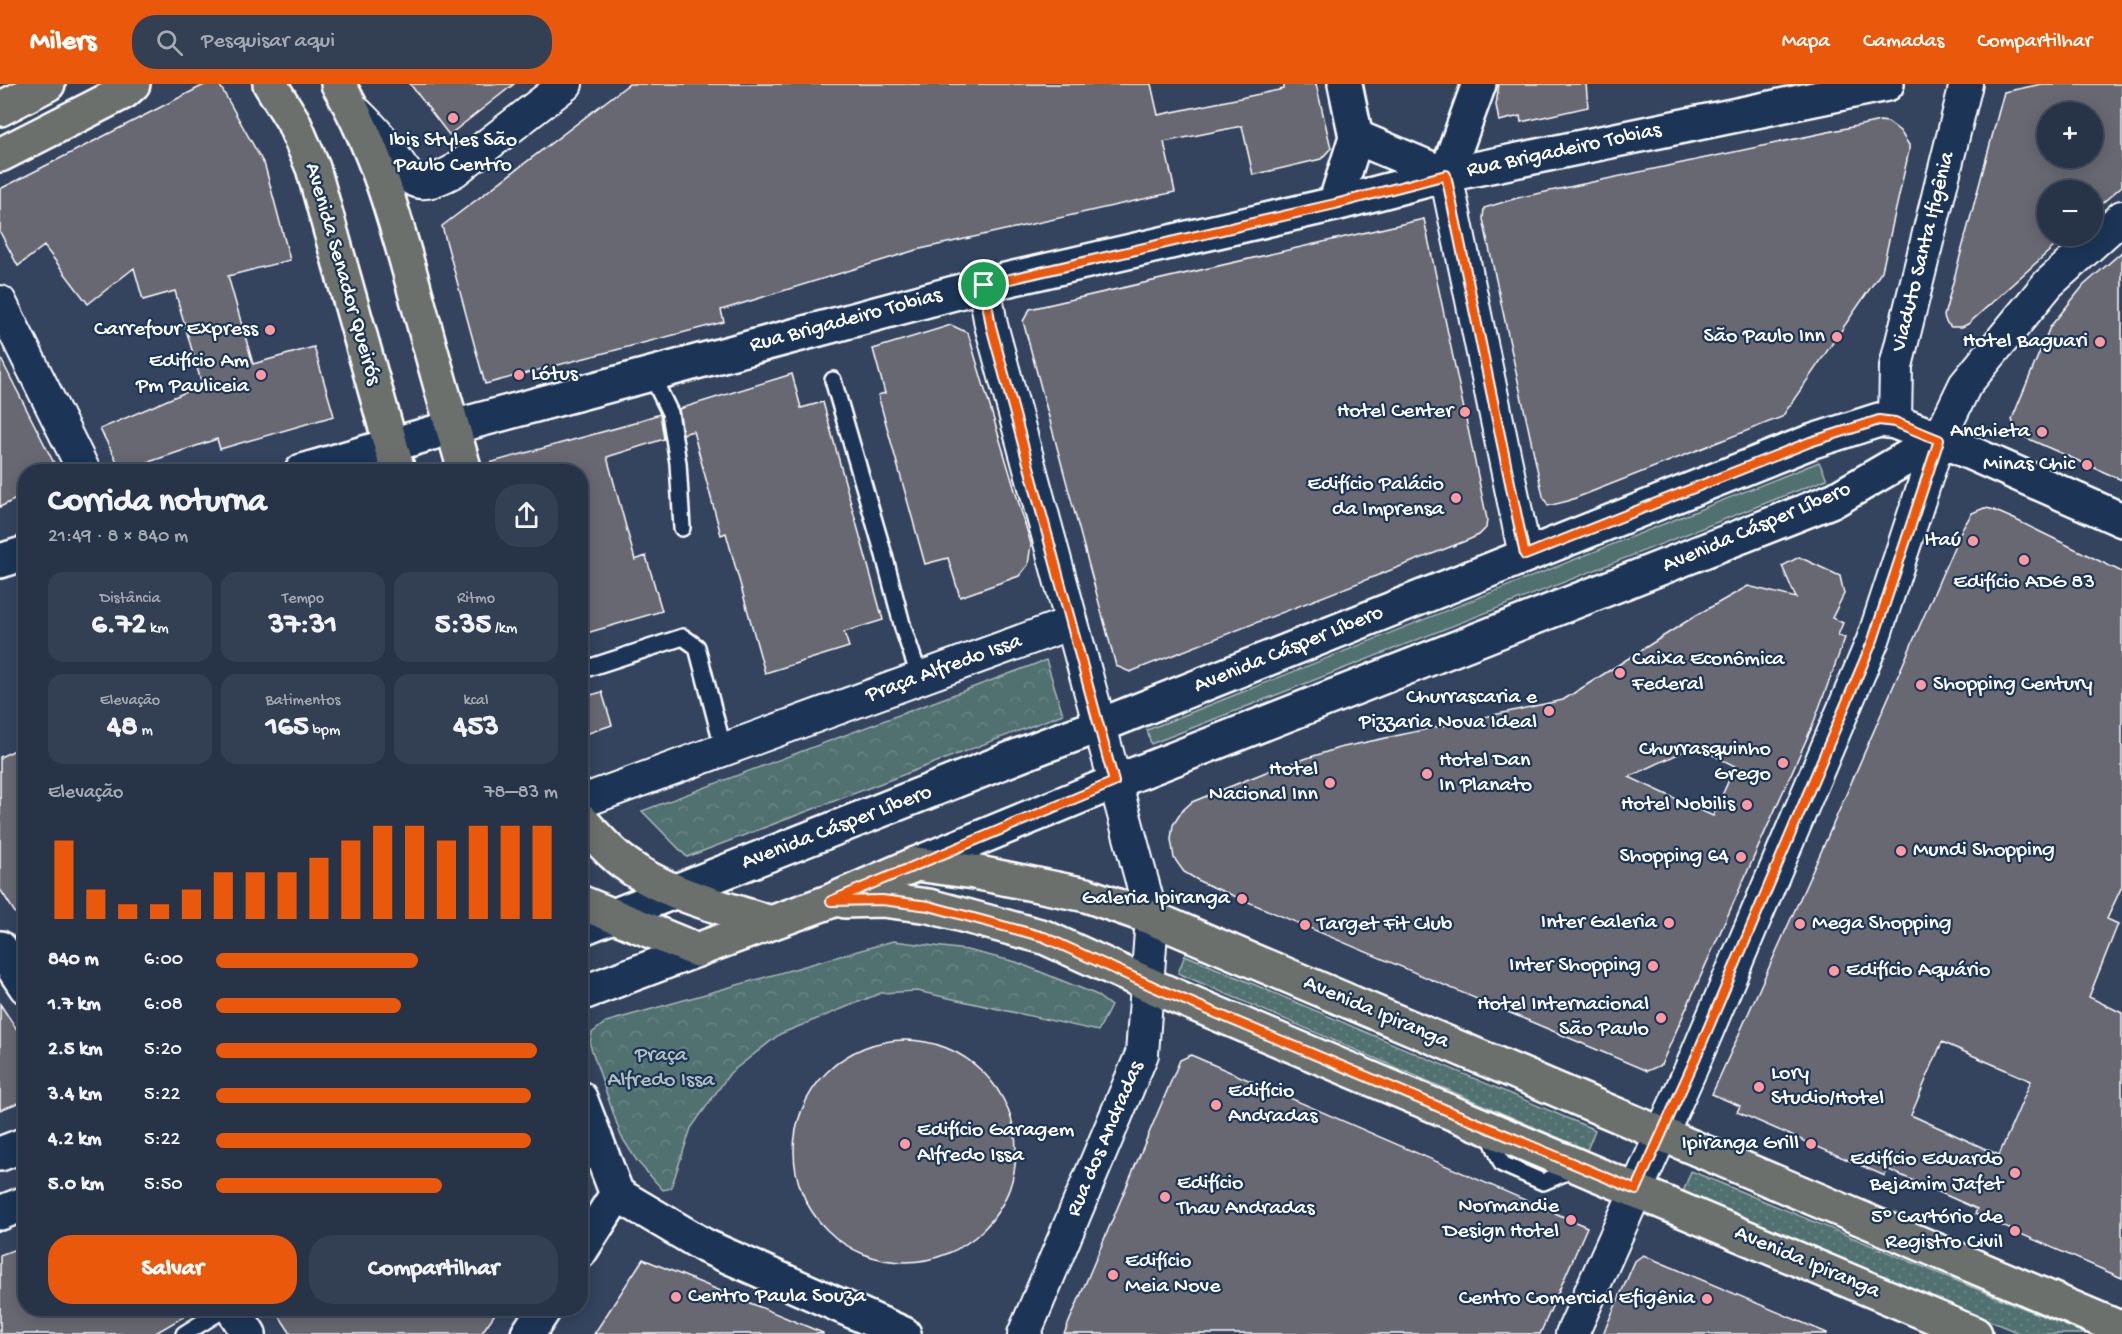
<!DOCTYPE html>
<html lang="pt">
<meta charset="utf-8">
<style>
:root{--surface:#273347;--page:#333f52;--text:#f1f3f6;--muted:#a4aab4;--line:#434e60;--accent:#ea580c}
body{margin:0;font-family:"Gochi Hand",sans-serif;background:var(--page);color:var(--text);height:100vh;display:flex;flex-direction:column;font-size:22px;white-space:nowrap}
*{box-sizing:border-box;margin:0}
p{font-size:20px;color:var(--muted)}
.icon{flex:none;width:33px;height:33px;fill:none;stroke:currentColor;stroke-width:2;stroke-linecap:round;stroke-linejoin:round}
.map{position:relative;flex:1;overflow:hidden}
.sheet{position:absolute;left:18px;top:380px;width:570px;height:852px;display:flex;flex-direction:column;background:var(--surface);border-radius:24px;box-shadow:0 3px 15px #0003,0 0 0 2px var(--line)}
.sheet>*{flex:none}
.tools{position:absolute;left:2037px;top:18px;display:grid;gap:12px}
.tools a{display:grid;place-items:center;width:66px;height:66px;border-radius:50%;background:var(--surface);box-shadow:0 3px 15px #0003,0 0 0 2px var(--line);font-size:30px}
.pin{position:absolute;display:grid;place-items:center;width:51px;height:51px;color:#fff;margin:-26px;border:3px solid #fff;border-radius:50%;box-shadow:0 2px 6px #0007}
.round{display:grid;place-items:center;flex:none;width:63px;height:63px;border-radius:24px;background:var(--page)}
.head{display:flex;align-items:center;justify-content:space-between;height:102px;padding:0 30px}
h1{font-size:33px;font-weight:800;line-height:45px}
.stats{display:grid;grid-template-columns:repeat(3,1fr);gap:9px;height:102px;padding:6px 30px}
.stats div{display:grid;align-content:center;border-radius:15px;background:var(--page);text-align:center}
.stats b{font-size:30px;font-weight:800}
.stats small{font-size:16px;font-weight:400}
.stats p{font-size:16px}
.chart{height:168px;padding:12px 30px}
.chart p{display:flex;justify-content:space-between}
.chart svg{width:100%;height:108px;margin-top:6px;stroke:var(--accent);stroke-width:6}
.action{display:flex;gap:12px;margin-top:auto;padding:12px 30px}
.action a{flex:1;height:69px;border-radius:24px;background:var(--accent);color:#fff;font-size:24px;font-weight:800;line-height:69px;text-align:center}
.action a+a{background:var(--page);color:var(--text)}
ul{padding:0 30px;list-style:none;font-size:20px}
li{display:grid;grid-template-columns:96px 72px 1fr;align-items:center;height:45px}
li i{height:15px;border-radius:8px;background:var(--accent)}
header{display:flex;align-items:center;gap:36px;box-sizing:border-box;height:84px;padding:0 30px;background:var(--accent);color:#fff}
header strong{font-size:28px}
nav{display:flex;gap:33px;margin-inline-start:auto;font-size:21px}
.search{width:420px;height:54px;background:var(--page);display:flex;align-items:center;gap:15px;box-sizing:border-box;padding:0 21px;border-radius:24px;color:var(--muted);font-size:22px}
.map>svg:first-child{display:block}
.grass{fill:#51706f;stroke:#a8b8b7;stroke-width:1.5}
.park{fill:url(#park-crowns);stroke:#a8b8b7;stroke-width:1.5}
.garden{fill:url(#garden-dots);stroke:#a8b8b7;stroke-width:1.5}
.building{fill:#686872;stroke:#fff;stroke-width:1.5;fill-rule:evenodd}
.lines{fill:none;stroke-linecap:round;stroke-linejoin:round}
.lane-casing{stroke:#fff;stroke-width:20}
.street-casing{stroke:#fff;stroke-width:36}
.secondary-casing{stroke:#fff;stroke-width:38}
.primary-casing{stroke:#fff;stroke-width:38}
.highway-casing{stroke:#fff;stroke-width:38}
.lane{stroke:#1d3557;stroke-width:15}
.street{stroke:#1d3557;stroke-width:32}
.secondary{stroke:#1d3557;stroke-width:33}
.primary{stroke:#6c706d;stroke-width:33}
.highway{stroke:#6c706d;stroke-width:33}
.route-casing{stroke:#fff;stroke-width:12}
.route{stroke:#ea580c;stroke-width:8}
.poi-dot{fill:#ff9aa2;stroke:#1d3557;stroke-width:2}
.labels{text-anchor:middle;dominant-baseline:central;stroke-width:4.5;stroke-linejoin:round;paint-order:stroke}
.poi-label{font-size:22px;fill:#fff;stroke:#1d3557;text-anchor:end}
.street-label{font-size:22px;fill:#fff;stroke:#1d3557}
.park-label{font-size:22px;fill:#b1bfbe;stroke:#1d3557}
</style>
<header>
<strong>Milers</strong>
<div class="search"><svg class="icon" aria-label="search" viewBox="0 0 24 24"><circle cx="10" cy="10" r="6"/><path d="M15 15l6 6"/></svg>Pesquisar aqui</div>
<nav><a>Mapa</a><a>Camadas</a><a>Compartilhar</a></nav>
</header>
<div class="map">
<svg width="2122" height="1250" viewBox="0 0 2122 1250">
<defs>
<pattern id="park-crowns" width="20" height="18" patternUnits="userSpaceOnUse" patternTransform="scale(1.5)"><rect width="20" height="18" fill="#51706f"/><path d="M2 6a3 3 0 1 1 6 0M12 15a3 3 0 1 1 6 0" fill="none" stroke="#6b8585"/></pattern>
<pattern id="garden-dots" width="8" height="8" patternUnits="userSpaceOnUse" patternTransform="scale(1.5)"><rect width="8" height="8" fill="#51706f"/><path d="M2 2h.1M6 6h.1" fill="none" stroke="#6b8585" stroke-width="1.8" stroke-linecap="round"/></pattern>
</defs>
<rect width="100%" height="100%" fill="#34445f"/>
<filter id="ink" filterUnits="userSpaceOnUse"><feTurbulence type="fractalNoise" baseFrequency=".0167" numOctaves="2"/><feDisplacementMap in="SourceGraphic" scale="12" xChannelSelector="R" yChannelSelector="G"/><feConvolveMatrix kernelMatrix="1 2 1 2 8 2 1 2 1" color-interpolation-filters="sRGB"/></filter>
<g filter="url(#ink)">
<path class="grass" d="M1819 378 1827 395 1151 660 1147 646Z"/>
<path class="park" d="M1046 576 1063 630 687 773 642 727Z
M893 857 967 866 1016 878 1095 910 1111 922 1098 947 917 907 881 909 780 950 730 989 691 1044 671 1104 663 1106 637 1077 621 1052 590 961 592 949 606 938Z"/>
<path class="garden" d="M1185 871 1595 1046 1587 1066 1178 889Z
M1691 1087 2086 1250H2021L1683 1108Z"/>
<path class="building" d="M206 0H219L265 82 290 176 228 192 253 280 314 263 334 332 220 365 217 355 122 387 100 345 202 301 175 207 143 216 134 184 88 220 44 162 18 182 0 148V105Z
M410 0H514L449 51Z
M629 0H1151L1158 31 1284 5V0H1316L1331 64 1321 75 1253 91 1242 42 1164 58 1175 108 916 166 721 226 724 238 485 300 442 142Z
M1499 0H1586L1588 23 1521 38 1520 32 1499 37 1496 21Z
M2042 0H2122V102L2092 128V106H2048V152H2066L1968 240 1962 243H1951L1946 238 1944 232 2004 8ZM2048 28H2092V74H2048Z
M1880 37 1888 38 1900 47 1909 61V67L1882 187 1782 333 1568 417 1548 422 1543 412 1490 168 1483 135 1484 124 1517 114Z
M1424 135 1487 435 1486 444 1479 451 1468 456 1130 588 1116 582 1023 237 1030 225Z
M2122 168V396L2022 352 2014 343 2012 335 2050 243 2084 201Z
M951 241 968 249 1031 460 1028 481 1019 492 960 513 948 474 925 480 878 311 885 309 873 265Z
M0 273 58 387H26V410L0 423Z
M792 290 801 324 823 318 883 536 844 548 849 563 765 589 726 449 721 451 693 347 683 350 679 325Z
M660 330 664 355 607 373 635 476 646 472 662 527 580 551V387H490L489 379 638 338 637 337Z
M1984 424 1991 425 2014 435 2122 488V802L2107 835 2118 840 2089 913 2122 929V1194L1975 1130 1977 1125 1887 1085 1885 1092 1737 1028 1740 1022 1712 1010 1821 768 1961 447 1972 429ZM1942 958 2031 997 1999 1071 1911 1031Z
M1799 473 1840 492 1844 510 1832 534 1843 539 1838 551 1845 554 1812 643 1661 981 1647 987 1201 798 1184 788 1174 774 1171 755 1173 741 1182 727 1192 718 1276 684 1339 664 1563 616 1695 532 1748 502 1796 514 1782 482ZM1695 662 1735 682 1713 732 1629 693Z
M602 608 612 641 580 652V614Z
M26 661V846L0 805V673Z
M0 920 26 959V1016L0 1026Z
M794 1067a111 111 0 1 1 222 0a111 111 0 1 1-222 0Z
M1191 971 1587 1143 1540 1250H1064L1180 976Z
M26 1161V1224H199L154 1250H0V1171Z
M1643 1171 1827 1249V1250H1603L1635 1177Z
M643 1175 823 1249V1250H594Z
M274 1224H499L481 1250H291Z"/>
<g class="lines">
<g class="lane-casing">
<path id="lane" d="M651 290 670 329 678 379 682 444
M833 296 884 471 903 544 920 594
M585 585 683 553 697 563 724 667
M1489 1049 1502 1080 1543 1098 1576 1084
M184 1250 226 1224"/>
</g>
<g class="street-casing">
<path id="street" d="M357 29C367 39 378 49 386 61 411 94 410 111 454 87L566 0
M1446 91 1525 471
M984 201 991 241 1152 834 1142 970 1024 1250
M0 218 84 387
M1895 338 1896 282 1966 0
M580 718 1071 539
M1572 1250 1693 980 1873 556 1939 355 1965 301 2048 200 2122 133"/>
</g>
<g class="secondary-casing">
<path id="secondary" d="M1356 53 1446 91
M1446 91 1479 0
M1335 120 1356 53 1345 0
M302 387 453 343 984 201 1335 120 1446 91 1887 0
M0 477 26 469
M916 780 1115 698 1836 415 1939 355
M580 845 1046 661 1099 642 1810 358 1879 336 1895 338 1939 355 2122 436
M0 864 26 903
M580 910 697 866
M580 1014 617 1110 705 1162 904 1250
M0 1070 26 1060
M0 1129 26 1119
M580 1168 617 1110
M232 1224 249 1250
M528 1250 545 1224"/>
</g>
<g class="primary-casing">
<path id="primary" d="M270 0 293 37 313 84 398 387
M338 0C381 72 401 157 423 237 436 287 451 337 465 387
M580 735C594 750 607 766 623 778 664 810 722 823 771 839
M845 817 882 816 929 822 1044 853 1161 906 1975 1250
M580 818 697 866 831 817 916 780 974 788 1086 811 1152 834 2122 1245"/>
</g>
<g class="highway-casing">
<path id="highway" d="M0 25 48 0
M0 71 124 8 133 0"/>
</g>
<use href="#lane" class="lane"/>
<use href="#street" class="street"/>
<use href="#secondary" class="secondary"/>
<use href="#primary" class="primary"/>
<use href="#highway" class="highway"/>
</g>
</g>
<g class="lines" filter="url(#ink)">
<g class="route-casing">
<path id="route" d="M1446 91 1525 471 1810 358 1879 336 1895 338 1939 356 1873 556 1693 980 1636 1106 1161 906 1044 853 929 822 882 816 831 817 1114 698 991 242 984 201 1335 120Z"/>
</g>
<use href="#route" class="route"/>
</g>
<g class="poi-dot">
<circle cx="453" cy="34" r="6"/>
<circle cx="270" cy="246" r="6"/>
<circle cx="1837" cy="253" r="6"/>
<circle cx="2100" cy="258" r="6"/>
<circle cx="261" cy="291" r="6"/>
<circle cx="519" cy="291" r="6"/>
<circle cx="1465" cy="328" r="6"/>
<circle cx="2042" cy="348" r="6"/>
<circle cx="2087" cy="381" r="6"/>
<circle cx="1456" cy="414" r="6"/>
<circle cx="1973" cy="457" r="6"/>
<circle cx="2024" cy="476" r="6"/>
<circle cx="1620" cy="589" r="6"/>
<circle cx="1921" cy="601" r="6"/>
<circle cx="1549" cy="627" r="6"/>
<circle cx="1783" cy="679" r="6"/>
<circle cx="1427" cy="690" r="6"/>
<circle cx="1330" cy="699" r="6"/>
<circle cx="1747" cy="721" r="6"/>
<circle cx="1901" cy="767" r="6"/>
<circle cx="1741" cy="773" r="6"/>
<circle cx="1242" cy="815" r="6"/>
<circle cx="1669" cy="839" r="6"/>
<circle cx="1800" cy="840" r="6"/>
<circle cx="1305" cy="841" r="6"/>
<circle cx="1653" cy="882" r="6"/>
<circle cx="1834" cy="887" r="6"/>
<circle cx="1661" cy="934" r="6"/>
<circle cx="1759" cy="1003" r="6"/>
<circle cx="1216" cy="1021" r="6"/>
<circle cx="905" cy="1060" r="6"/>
<circle cx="1811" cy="1060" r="6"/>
<circle cx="2015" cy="1089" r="6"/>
<circle cx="1165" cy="1113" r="6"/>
<circle cx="1571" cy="1136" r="6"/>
<circle cx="2015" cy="1147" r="6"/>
<circle cx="1113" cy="1191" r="6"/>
<circle cx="676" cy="1213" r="6"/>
<circle cx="1707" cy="1215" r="6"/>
</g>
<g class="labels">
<g class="poi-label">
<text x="453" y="57" text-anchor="middle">Ibis Styles São<tspan x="453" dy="25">Paulo Centro</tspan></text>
<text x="258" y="246">Carrefour Express</text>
<text x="1825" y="253">São Paulo Inn</text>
<text x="2088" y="258">Hotel Baguari</text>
<text x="249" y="278">Edifício Am<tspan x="249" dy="25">Pm Pauliceia</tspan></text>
<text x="531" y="291" text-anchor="start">Lótus</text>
<text x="1453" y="328">Hotel Center</text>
<text x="2030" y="348">Anchieta</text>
<text x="2075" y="381">Minas Chic</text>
<text x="1444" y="401">Edifício Palácio<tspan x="1444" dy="25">da Imprensa</tspan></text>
<text x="1961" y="457">Itaú</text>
<text x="2024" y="499" text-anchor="middle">Edifício ADG 83</text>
<text x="1632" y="576" text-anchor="start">Caixa Econômica<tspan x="1632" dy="25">Federal</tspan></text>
<text x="1933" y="601" text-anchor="start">Shopping Century</text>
<text x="1537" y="614">Churrascaria e<tspan x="1537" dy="25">Pizzaria Nova Ideal</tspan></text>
<text x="1771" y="666">Churrasquinho<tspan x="1771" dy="25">Grego</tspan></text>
<text x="1439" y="677" text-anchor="start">Hotel Dan<tspan x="1439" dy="25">In Planato</tspan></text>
<text x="1318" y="686">Hotel<tspan x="1318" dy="25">Nacional Inn</tspan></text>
<text x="1735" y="721">Hotel Nobilis</text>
<text x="1913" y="767" text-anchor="start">Mundi Shopping</text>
<text x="1729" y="773">Shopping 64</text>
<text x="1230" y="815">Galeria Ipiranga</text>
<text x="1657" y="839">Inter Galeria</text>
<text x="1812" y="840" text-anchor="start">Mega Shopping</text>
<text x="1317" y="841" text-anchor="start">Target Fit Club</text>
<text x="1641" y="882">Inter Shopping</text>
<text x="1846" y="887" text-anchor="start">Edifício Aquário</text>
<text x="1649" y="921">Hotel Internacional<tspan x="1649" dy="25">São Paulo</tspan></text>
<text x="1771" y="990" text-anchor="start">Lory<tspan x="1771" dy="25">Studio/Hotel</tspan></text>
<text x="1228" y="1008" text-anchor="start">Edifício<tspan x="1228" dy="25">Andradas</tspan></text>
<text x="917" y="1047" text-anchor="start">Edifício Garagem<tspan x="917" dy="25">Alfredo Issa</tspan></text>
<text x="1799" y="1060">Ipiranga Grill</text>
<text x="2003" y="1076">Edifício Eduardo<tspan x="2003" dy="25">Bejamim Jafet</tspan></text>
<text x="1177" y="1100" text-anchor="start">Edifício<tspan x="1177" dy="25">Thau Andradas</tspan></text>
<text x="1559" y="1123">Normandie<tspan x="1559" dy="25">Design Hotel</tspan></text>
<text x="2003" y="1134">5º Cartório de<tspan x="2003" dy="25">Registro Civil</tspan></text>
<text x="1125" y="1178" text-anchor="start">Edifício<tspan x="1125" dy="25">Meia Nove</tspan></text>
<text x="688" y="1213" text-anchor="start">Centro Paula Souza</text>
<text x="1695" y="1215">Centro Comercial Efigênia</text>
</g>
<g class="street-label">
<text transform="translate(1564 67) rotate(-12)">Rua Brigadeiro Tobias</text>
<text transform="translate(1924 168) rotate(-76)">Viaduto Santa Ifigênia</text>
<text transform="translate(342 190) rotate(74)">Avenida Senador Queirós</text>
<text transform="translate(846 237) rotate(-15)">Rua Brigadeiro Tobias</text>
<text transform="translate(1757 444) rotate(-23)">Avenida Cásper Líbero</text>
<text transform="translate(1289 566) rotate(-22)">Avenida Cásper Líbero</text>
<text transform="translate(944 585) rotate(-20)">Praça Alfredo Issa</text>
<text transform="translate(837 744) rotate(-21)">Avenida Cásper Líbero</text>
<text transform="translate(1376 929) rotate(23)">Avenida Ipiranga</text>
<text transform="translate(1106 1055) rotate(-67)">Rua dos Andradas</text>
<text transform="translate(1807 1179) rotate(23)">Avenida Ipiranga</text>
</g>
<g class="park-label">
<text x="661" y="972">Praça<tspan x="661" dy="25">Alfredo Issa</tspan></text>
</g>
</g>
</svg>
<div class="tools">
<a>+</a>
<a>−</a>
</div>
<div class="pin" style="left:984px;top:201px;background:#1e9e55"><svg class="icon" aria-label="arrive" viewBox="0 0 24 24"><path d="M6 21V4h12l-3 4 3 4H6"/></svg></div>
<section class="sheet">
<div class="head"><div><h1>Corrida noturna</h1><p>21:49 · 8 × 840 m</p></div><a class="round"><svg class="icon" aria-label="share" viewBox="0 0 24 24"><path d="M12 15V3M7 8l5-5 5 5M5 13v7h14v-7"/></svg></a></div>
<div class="stats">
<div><p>Distância</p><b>6.72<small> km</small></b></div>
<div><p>Tempo</p><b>37:31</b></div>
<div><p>Ritmo</p><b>5:35<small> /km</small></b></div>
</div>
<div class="stats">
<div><p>Elevação</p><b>48<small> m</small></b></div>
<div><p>Batimentos</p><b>165<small> bpm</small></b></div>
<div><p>kcal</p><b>453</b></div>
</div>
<div class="chart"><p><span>Elevação</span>78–83 m</p>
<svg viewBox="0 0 160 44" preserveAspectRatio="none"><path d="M5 44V12M15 44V32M25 44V38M35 44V38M45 44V32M55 44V25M65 44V25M75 44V25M85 44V19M95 44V12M105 44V6M115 44V6M125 44V12M135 44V6M145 44V6M155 44V6"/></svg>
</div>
<ul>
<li><b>840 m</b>6:00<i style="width:59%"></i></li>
<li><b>1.7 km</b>6:08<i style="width:54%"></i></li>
<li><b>2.5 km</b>5:20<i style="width:94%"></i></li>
<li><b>3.4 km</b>5:22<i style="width:92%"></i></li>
<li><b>4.2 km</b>5:22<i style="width:92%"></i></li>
<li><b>5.0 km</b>5:50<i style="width:66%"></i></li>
</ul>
<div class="action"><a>Salvar</a><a>Compartilhar</a></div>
</section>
</div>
